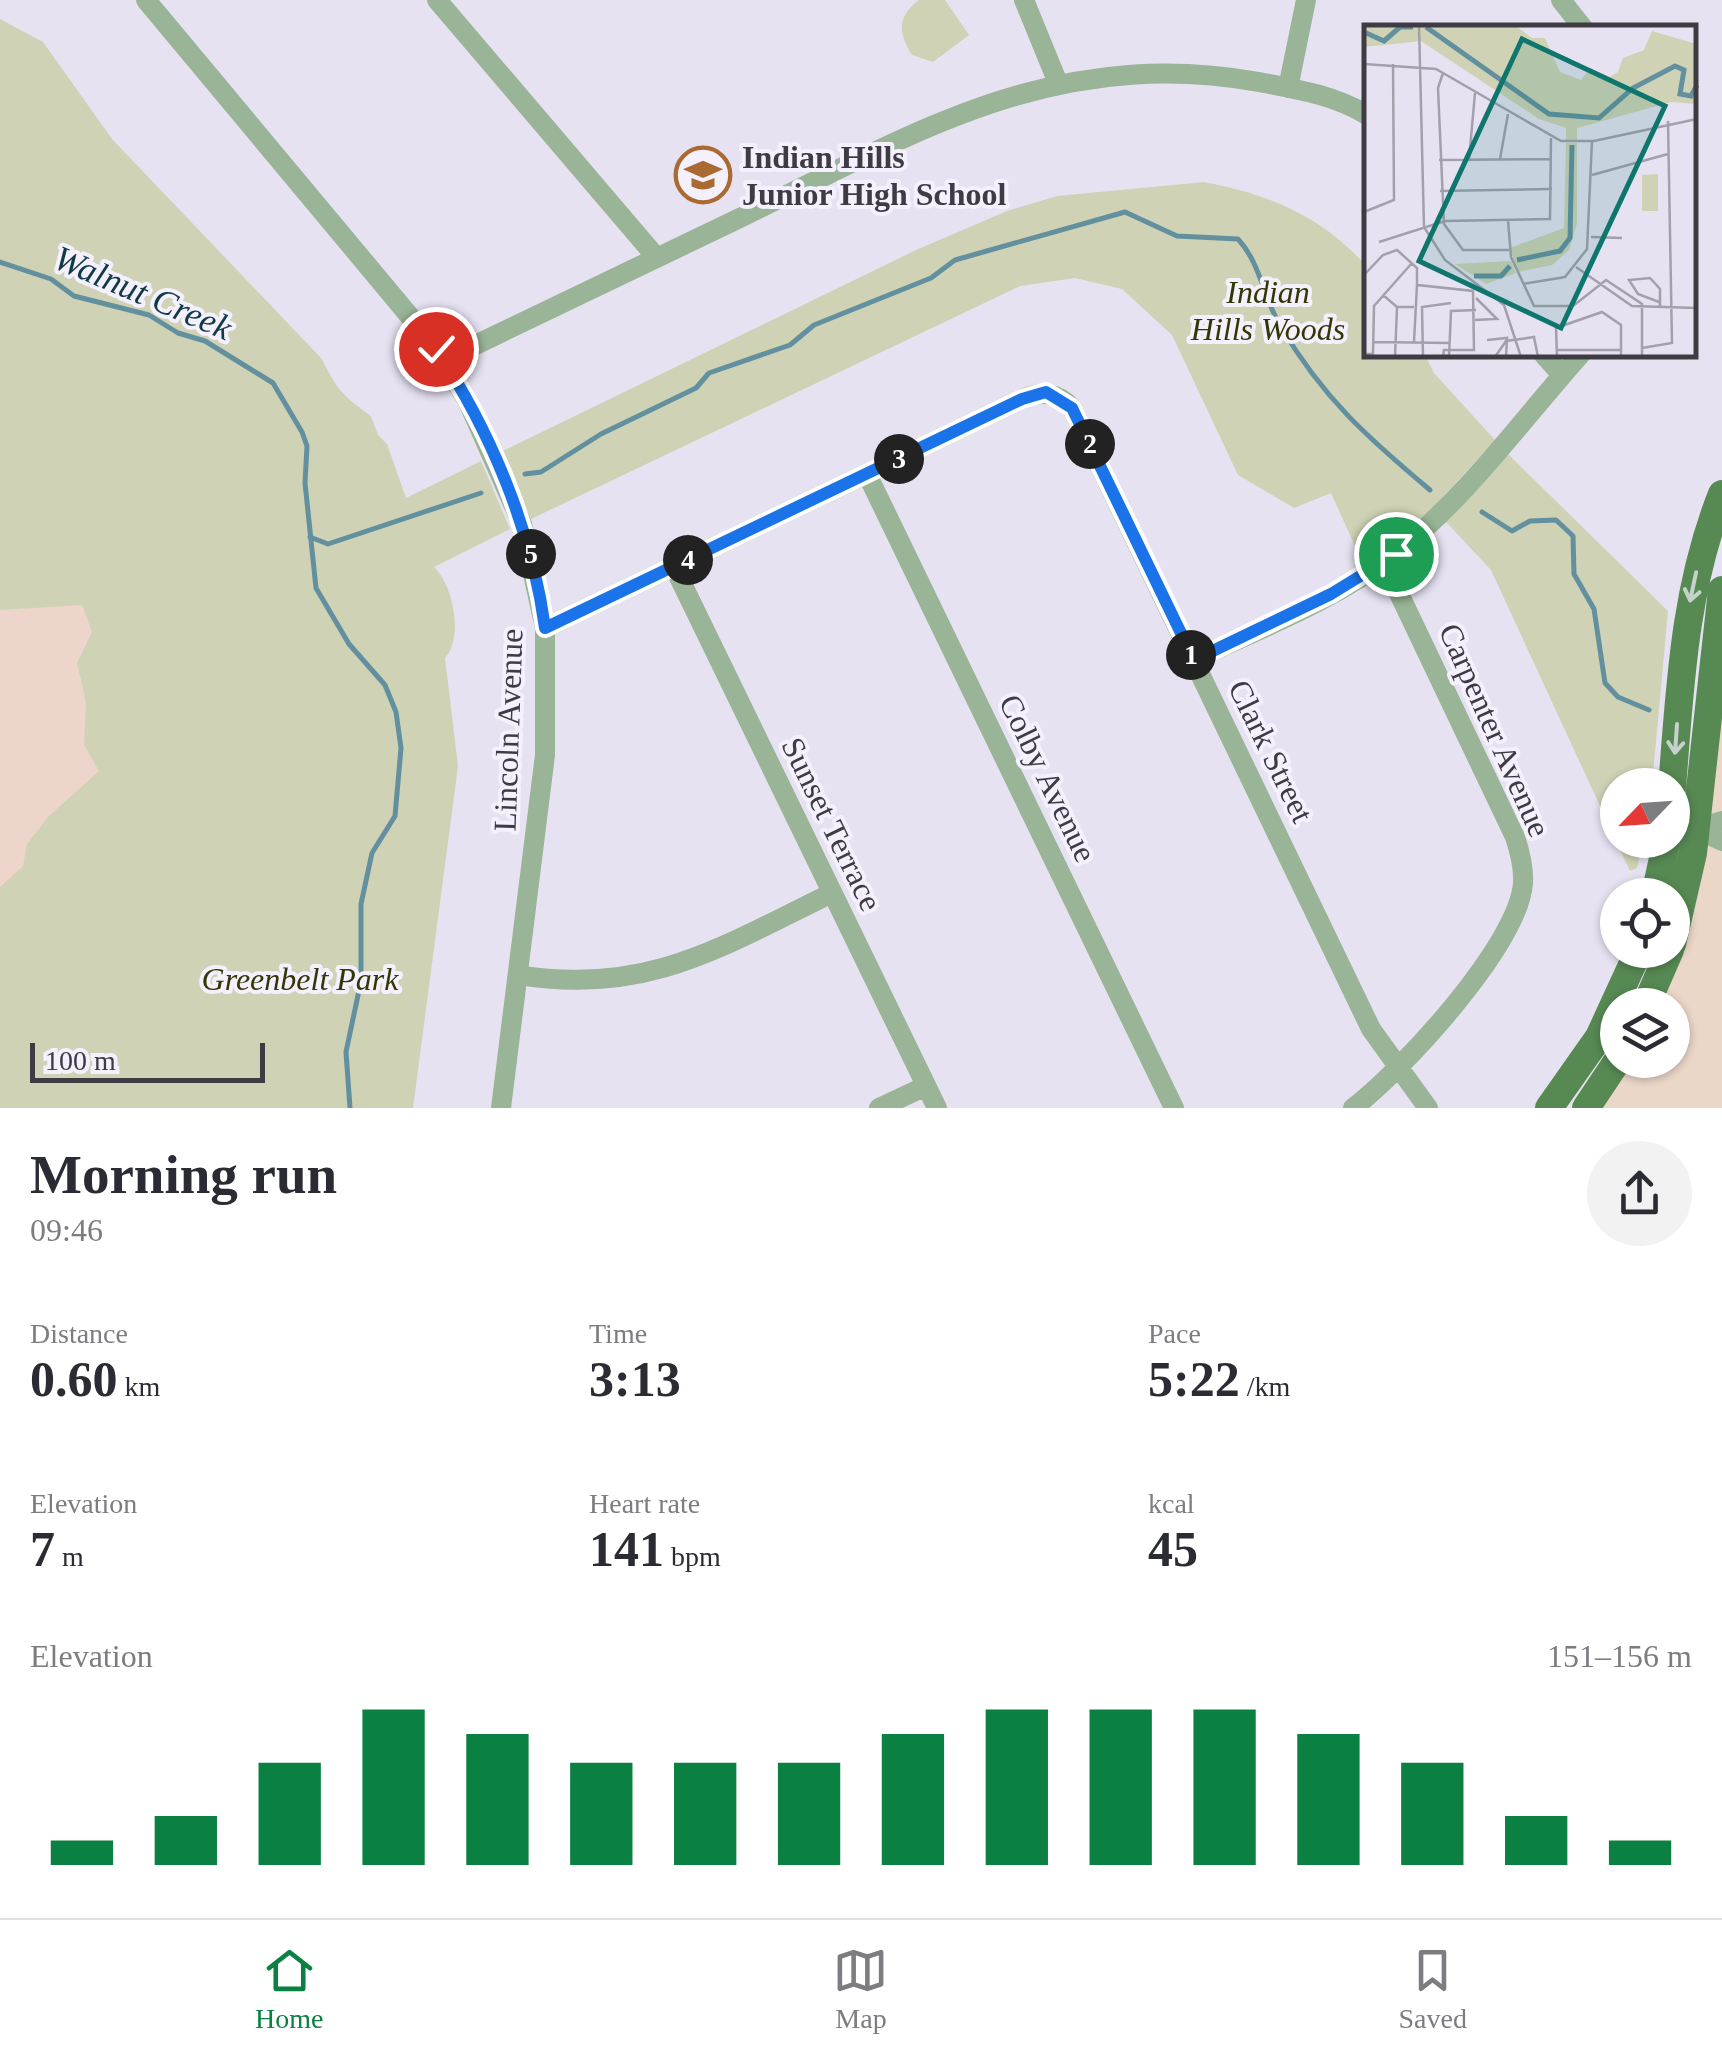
<!DOCTYPE html>
<meta charset="utf-8">
<style>
:root{--surface:#fff;--page:#f2f2f3;--text:#2b2b33;--muted:#7c7c81;--line:#e1e1e2;--accent:#0b8043}
body{margin:0;font-family:Georgia,serif;background:var(--page);color:var(--text);height:100vh;display:flex;flex-direction:column;font-size:38px;white-space:nowrap}
*{box-sizing:border-box;margin:0}
p{font-size:32px;color:var(--muted)}
.icon{flex:none;width:55px;height:55px;fill:none;stroke:currentColor;stroke-width:2;stroke-linecap:round;stroke-linejoin:round}
.map{position:relative;height:1108px;overflow:hidden}
.drawer{display:flex;flex-direction:column;background:var(--surface);flex:1}
.drawer>*{flex:none}
.needle{width:65px;rotate:245deg}
.fabs{position:absolute;left:1600px;top:768px;display:grid;gap:20px}
.fabs a{display:grid;place-items:center;width:90px;height:90px;border-radius:50%;background:var(--surface);box-shadow:0 2px 8px #0004;font-size:50px}
.scale{position:absolute;left:30px;bottom:25px;width:235px;box-sizing:border-box;padding-left:10px;border:5px solid #3e3c42;border-top:0;font-size:28px;line-height:35px;white-space:nowrap;color:#3e3c42;-webkit-text-stroke:8px #f4f0fd;paint-order:stroke}
.pin{position:absolute;display:grid;place-items:center;width:85px;height:85px;color:#fff;margin:-42px;border:5px solid #fff;border-radius:50%;box-shadow:0 2px 10px #0007}
.km{position:absolute;width:50px;height:50px;margin:-25px;border-radius:50%;background:#222;color:#fff;font-size:28px;line-height:50px;text-align:center}
.round{display:grid;place-items:center;flex:none;width:105px;height:105px;border-radius:52px;background:var(--page)}
.head{display:flex;align-items:center;justify-content:space-between;height:170px;padding:0 30px}
h1{font-size:55px;font-weight:700;line-height:75px}
.metrics{display:grid;grid-template-columns:repeat(3,1fr);gap:15px;height:170px;padding:10px 30px}
.metrics div{display:grid;align-content:center}
.metrics b{font-size:50px;font-weight:700}
.metrics small{font-size:28px;font-weight:400}
.metrics p{font-size:28px}
.chart{height:280px;padding:20px 30px}
.chart p{display:flex;justify-content:space-between}
.chart svg{width:100%;height:180px;margin-top:10px;stroke:var(--accent);stroke-width:6}
.dock{display:flex;justify-content:space-around;align-items:center;height:140px;border-top:2px solid var(--line);background:var(--surface);font-size:28px;color:var(--muted)}
.dock a{display:grid;justify-items:center;gap:5px}
.dock .current{color:var(--accent)}
.map>svg:first-child{display:block}
.commercial{fill:#ebd7c8}
.industrial{fill:#eed5cc}
.green{fill:#cfd2b4}
.lines{fill:none;stroke-linecap:round;stroke-linejoin:round}
.stream{stroke:#62909f;stroke-width:5}
.minor{stroke:#99b496;stroke-width:20}
.major{stroke:#578953;stroke-width:28}
.oneway{stroke:#c5d1ca}
.route-casing{stroke:#fff;stroke-width:20}
.route{stroke:#1a73e8;stroke-width:12}
.labels{text-anchor:middle;dominant-baseline:central;stroke-width:8;stroke-linejoin:round;paint-order:stroke}
.poi-label{font-size:32px;font-weight:bold;fill:#3e3c42;stroke:#f4f0fd;text-anchor:start}
.park-label{font-size:32px;font-style:italic;fill:#343604;stroke:#f4f0fd}
.street-label{font-size:32px;fill:#3e3c42;stroke:#f4f0fd}
.water-label{font-size:35px;font-style:italic;fill:#0f3a46;stroke:#f4f0fd}
.inset-river{fill:none;stroke:#62909f;stroke-width:5}
.inset-road{fill:none;stroke:#a3a0ac;stroke-width:2.5}
.view{fill:#0f766e;fill-opacity:0.15;stroke:#0f766e;stroke-width:5}
.inset-edge{fill:none;stroke:#3e3c42;stroke-width:5}
</style>
<div class="map">
<svg width="1722" height="1108" viewBox="0 0 1722 1108">
<rect width="100%" height="100%" fill="#e7e2f2"/>
<path class="commercial" d="M1722 647V1108H1597L1628 1060H1672V1005H1657Z"/>
<path class="industrial" d="M0 376 238 739 0 981Z"/>
<path class="green" d="M919 0H945L969 35 933 62 912 55C898 33 897 16 919 0Z
M0 19 43 42 112 139 321 358C338 391 342 395 371 416L378 435 387 444 406 498 481 461 510 529 434 567C453 585 464 637 445 658L458 766 413 1108H0V887L23 866 27 844 49 816 99 771 84 745 86 702 77 663 92 632 82 605 0 610Z
M1204 182C1268 194 1323 216 1367 267V355H1425L1434 373 1495 440 1421 521 1364 566 1331 493 1294 508 1238 475 1172 335 1122 289 1075 278 1020 286 531 519 501 452 916 250 1007 211 1057 196Z
M1507 453 1668 611 1652 785H1618V840H1643L1637 868 1630 871 1491 570 1446 522Z"/>
<g class="lines">
<path class="stream" d="M0 262 51 279 74 296 149 315 178 333 205 341 273 383 302 432 307 446 305 483 316 588 349 644 385 685 396 712 401 748 395 816 372 853 361 904V981L346 1052 350 1108
M525 474 541 472 601 434 696 388 709 373 790 345 814 325 931 278 955 260 1125 212 1177 236 1238 239C1261 264 1263 298 1281 327 1324 399 1367 437 1430 490
M1482 512 1512 531 1530 521 1556 520 1573 536 1574 574 1594 609 1605 683 1618 697 1649 710
M310 537 328 544 481 493"/>
<path class="minor" d="M146 0 437 349 468 402 522 524 545 628V755L501 1108
M437 0 657 258
M1024 0 1058 83
M1561 0 1583 28
M1288 88 1306 0
M1544 355 1562 375
M444 360C544 312 644 264 744 216 918 131 1057 46 1259 82 1296 89 1334 95 1367 115
M867 474 1174 1108
M674 567 937 1108
M545 628 1022 399C1042 391 1057 392 1072 408L1371 1029 1428 1108
M1193 660C1262 628 1338 599 1397 552 1467 497 1521 421 1580 355
M1672 828 1697 829 1722 821
M1697 829 1722 841
M518 975C647 996 721 947 832 893
M879 1108 926 1086
M1353 1108C1402 1071 1519 944 1523 883 1524 867 1520 852 1515 837L1384 562"/>
<path class="major" d="M1672 788C1680 687 1684 589 1722 494
M1655 895 1667 840
M1672 944 1693 853 1722 590
M1646 1005 1670 950
M1549 1108 1599 1037 1639 950
M1586 1108 1618 1060"/>
</g>
<defs><path id="oneway-shaft" d="M-6 0H5M1.5-3L5.5 0L1.5 3" fill="none" stroke-width="1.6" stroke-linecap="round" stroke-linejoin="round" transform="scale(2.5)"/></defs>
<g class="oneway">
<use href="#oneway-shaft" transform="translate(1693 587) rotate(102)"/>
<use href="#oneway-shaft" transform="translate(1676 739) rotate(94)"/>
</g>
<g class="lines">
<g class="route-casing">
<path id="route" d="M436 349C491 431 532 531 545 628L1022 399 1046 392 1072 408 1194 660 1331 594 1396 554"/>
</g>
<use href="#route" class="route"/>
</g>
<defs>
<g id="school-ring" transform="scale(2.875)"><circle r="9.5" fill="#f4f0fd" stroke="#a96b31" stroke-width="1.5"/><path d="M0-5L7-2L0 1L-7-2ZM-4 1L0 2.5L4 1V4Q0 6-4 4Z" fill="#a96b31"/></g>
</defs>
<g fill-rule="evenodd">
<use href="#school-ring" x="703" y="175"/>
</g>
<g class="labels">
<g class="poi-label">
<text x="742" y="157">Indian Hills<tspan x="742" dy="37">Junior High School</tspan></text>
</g>
<g class="park-label">
<text x="1268" y="292">Indian<tspan x="1268" dy="37">Hills Woods</tspan></text>
<text x="300" y="979">Greenbelt Park</text>
</g>
<g class="street-label">
<text transform="translate(508 730) rotate(-88)">Lincoln Avenue</text>
<text transform="translate(1495 730) rotate(66)">Carpenter Avenue</text>
<text transform="translate(1271 751) rotate(64)">Clark Street</text>
<text transform="translate(1048 778) rotate(64)">Colby Avenue</text>
<text transform="translate(832 824) rotate(64)">Sunset Terrace</text>
</g>
<g class="water-label">
<text transform="translate(143 293) rotate(23)">Walnut Creek</text>
</g>
</g>
<g transform="translate(1364 25)">
<rect width="332" height="332" fill="#e7e2f2"/>
<path d="M0 0H151L168 13H181L196 47 217 55 226 43 246 52 254 47 259 33 280 25 288 6 332 19V79L307 77 213 103V115H202V103L175 94 57 16 0 22ZM202 118H213V198L205 225 188 240 154 247 146 223 200 203ZM294 149V186H278V150ZM147 236 152 248 122 259 91 239Z" fill="#cfd2b4"/>
<path class="inset-river" d="M62 2 185 89 235 93 269 63 311 41 320 45 316 69 327 71 333 60M0 7 20 16 36 2H49M153 235 196 226 206 213 208 120M110 251H137L146 241"/>
<path class="inset-road" d="M55 0 60 202 81 235 140 280 157 332M0 39 72 44 197 116H230L333 94M79 48 74 63 80 199 99 225H145M136 134 144 89M75 135 187 134M105 135 111 68M228 150 304 129M76 166 188 164M0 187 30 175 29 39M144 195 147 232 170 281H209L242 255 278 279V332M227 212 258 213M15 217 81 196 186 194 187 113M212 242 268 281 333 283M0 250 19 230 33 225 53 243V260M159 259 201 252 223 224 228 116M19 270 33 282H50M295 277 274 269 265 255 286 253 296 264V283M111 295 133 294 112 273M123 315 143 313 142 332M9 317 86 318M50 317 53 260 109 266 110 325H80L79 332M278 323 308 318 304 96M193 325H257M0 329H9L10 281 48 238M31 332 33 282M59 332 58 282 87 278M85 332 87 286 112 285M131 332 142 316 170 312 174 332M193 332 192 303 238 287 257 300V332"/>
<path class="view" d="M158 14 301 81 197 303 55 236Z"/>
<rect width="332" height="332" class="inset-edge"/>
</g>
</svg>
<div class="fabs">
<a><svg class="needle" viewBox="-14 -14 28 28"><path d="M0-13l5 13h-10z" fill="#e53935"/><path d="M0 13l5-13h-10z" fill="#7c7c81"/></svg></a>
<a><svg class="icon" aria-label="locate" viewBox="0 0 24 24"><circle cx="12" cy="12" r="6"/><path d="M12 2v4M12 18v4M2 12h4M18 12h4"/></svg></a>
<a><svg class="icon" aria-label="layers" viewBox="0 0 24 24"><path d="M12 4l9 5-9 5-9-5zM3 14l9 5 9-5"/></svg></a>
</div>
<div class="scale">100 m</div>
<div class="pin" style="left:1396px;top:554px;background:#1e9e55"><svg class="icon" aria-label="arrive" viewBox="0 0 24 24"><path d="M6 21V4h12l-3 4 3 4H6"/></svg></div>
<div class="pin" style="left:436px;top:349px;background:#d93025"><svg class="icon" aria-label="check" viewBox="0 0 24 24"><path d="M5 12l5 5 9-10"/></svg></div>
<b class="km" style="left:1191px;top:655px">1</b>
<b class="km" style="left:1090px;top:444px">2</b>
<b class="km" style="left:899px;top:459px">3</b>
<b class="km" style="left:688px;top:560px">4</b>
<b class="km" style="left:531px;top:554px">5</b>
</div>
<section class="drawer">
<div class="head"><div><h1>Morning run</h1><p>09:46</p></div><a class="round"><svg class="icon" aria-label="share" viewBox="0 0 24 24"><path d="M12 15V3M7 8l5-5 5 5M5 13v7h14v-7"/></svg></a></div>
<div class="metrics">
<div><p>Distance</p><b>0.60<small> km</small></b></div>
<div><p>Time</p><b>3:13</b></div>
<div><p>Pace</p><b>5:22<small> /km</small></b></div>
</div>
<div class="metrics">
<div><p>Elevation</p><b>7<small> m</small></b></div>
<div><p>Heart rate</p><b>141<small> bpm</small></b></div>
<div><p>kcal</p><b>45</b></div>
</div>
<div class="chart"><p><span>Elevation</span>151–156 m</p>
<svg viewBox="0 0 160 44" preserveAspectRatio="none"><path d="M5 44V38M15 44V32M25 44V19M35 44V6M45 44V12M55 44V19M65 44V19M75 44V19M85 44V12M95 44V6M105 44V6M115 44V6M125 44V12M135 44V19M145 44V32M155 44V38"/></svg>
</div>
</section>
<nav class="dock">
<a class="current"><svg class="icon" aria-label="home" viewBox="0 0 24 24"><path d="M3 11l9-7 9 7M6 9v11h12V9"/></svg>Home</a>
<a><svg class="icon" aria-label="map" viewBox="0 0 24 24"><path d="M3 6l6-2 6 2 6-2v14l-6 2-6-2-6 2zM9 4v14M15 6v14"/></svg>Map</a>
<a><svg class="icon" aria-label="saved" viewBox="0 0 24 24"><path d="M7 4h10v16l-5-4-5 4z"/></svg>Saved</a>
</nav>
